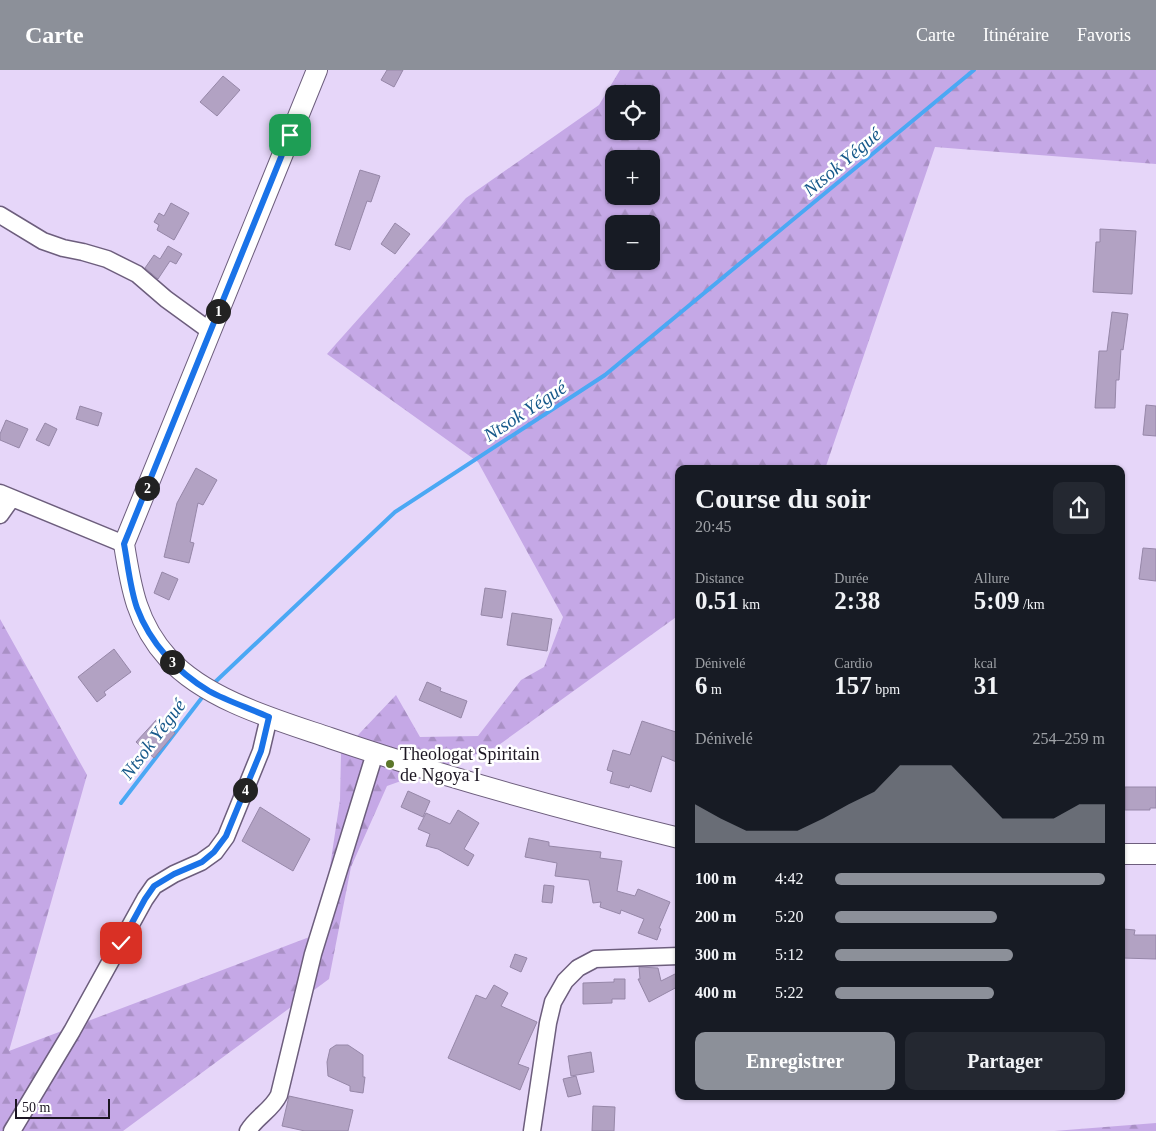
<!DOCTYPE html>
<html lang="fr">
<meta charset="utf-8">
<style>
:root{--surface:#171b24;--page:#242831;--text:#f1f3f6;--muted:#9ea1a6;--accent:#8c9099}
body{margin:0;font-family:Georgia,serif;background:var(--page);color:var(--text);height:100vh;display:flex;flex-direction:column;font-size:19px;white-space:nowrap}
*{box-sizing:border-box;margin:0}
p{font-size:16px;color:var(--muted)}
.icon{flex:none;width:28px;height:28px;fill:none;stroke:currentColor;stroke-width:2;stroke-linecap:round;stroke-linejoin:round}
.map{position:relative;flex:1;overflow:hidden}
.panel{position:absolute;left:675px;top:395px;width:450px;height:635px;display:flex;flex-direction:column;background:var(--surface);border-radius:10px;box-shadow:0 1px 4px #0004}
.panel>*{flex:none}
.buttons{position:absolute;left:605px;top:15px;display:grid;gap:10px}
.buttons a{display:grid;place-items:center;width:55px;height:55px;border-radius:10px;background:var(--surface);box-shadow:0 1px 4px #0004;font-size:25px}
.scale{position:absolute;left:15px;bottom:12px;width:95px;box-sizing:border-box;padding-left:5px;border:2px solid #1c1622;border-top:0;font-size:14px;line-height:18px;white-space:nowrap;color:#1c1622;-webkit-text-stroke:4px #fff;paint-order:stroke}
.pin{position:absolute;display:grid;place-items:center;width:42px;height:42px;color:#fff;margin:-21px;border-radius:10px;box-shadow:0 2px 8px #0006}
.km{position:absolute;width:25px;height:25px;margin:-12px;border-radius:50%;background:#222;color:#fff;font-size:14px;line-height:25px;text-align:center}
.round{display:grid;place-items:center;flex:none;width:52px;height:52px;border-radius:10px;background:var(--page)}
.summary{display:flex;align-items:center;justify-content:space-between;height:85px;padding:0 20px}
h1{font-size:28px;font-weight:800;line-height:38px}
.figures{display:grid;grid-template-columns:repeat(3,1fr);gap:8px;height:85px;padding:5px 20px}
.figures div{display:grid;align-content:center}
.figures b{font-size:25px;font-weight:800}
.figures small{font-size:14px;font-weight:400}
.figures p{font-size:14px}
.chart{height:140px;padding:10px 20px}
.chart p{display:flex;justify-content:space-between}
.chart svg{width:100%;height:90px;margin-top:5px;fill:var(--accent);opacity:.7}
.button{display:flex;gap:10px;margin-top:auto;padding:10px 20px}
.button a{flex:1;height:58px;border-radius:10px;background:var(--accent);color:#fff;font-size:20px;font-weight:800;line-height:58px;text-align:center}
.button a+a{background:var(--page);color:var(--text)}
ul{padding:0 20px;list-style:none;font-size:16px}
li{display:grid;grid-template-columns:80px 60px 1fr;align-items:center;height:38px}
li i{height:12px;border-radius:6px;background:var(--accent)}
header{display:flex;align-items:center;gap:30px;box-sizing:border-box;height:70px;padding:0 25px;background:var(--accent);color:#fff}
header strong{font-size:24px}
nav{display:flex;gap:28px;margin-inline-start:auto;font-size:18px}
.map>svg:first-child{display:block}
.forest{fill:url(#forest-firs);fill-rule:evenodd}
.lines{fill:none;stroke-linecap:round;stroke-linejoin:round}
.stream{stroke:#4ba8f4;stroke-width:4}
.building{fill:#b2a2c3;stroke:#9687a8}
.minor-casing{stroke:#6d5e7d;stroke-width:19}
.major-casing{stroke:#6d5e7d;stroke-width:22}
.minor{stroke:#fff;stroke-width:16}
.major{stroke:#fff;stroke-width:20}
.route-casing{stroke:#fff;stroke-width:10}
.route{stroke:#1a73e8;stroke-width:6}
.poi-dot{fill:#5c772a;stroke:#fff;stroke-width:2}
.labels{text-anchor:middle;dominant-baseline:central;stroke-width:5;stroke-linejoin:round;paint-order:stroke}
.poi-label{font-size:18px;fill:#1c1622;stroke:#fff;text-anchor:start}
.water-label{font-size:19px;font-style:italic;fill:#185a8b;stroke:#fff}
</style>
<header>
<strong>Carte</strong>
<nav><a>Carte</a><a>Itinéraire</a><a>Favoris</a></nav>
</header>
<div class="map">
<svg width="1156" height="1061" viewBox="0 0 1156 1061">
<defs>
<pattern id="forest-firs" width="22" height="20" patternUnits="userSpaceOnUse" patternTransform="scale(1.25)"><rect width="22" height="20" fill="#c5a8e6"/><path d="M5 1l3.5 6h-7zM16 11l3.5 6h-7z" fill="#a990c5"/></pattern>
</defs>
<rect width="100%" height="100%" fill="#e6d6f9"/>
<path class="forest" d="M620 0H1156V94L935 77 825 399H679V545L496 677 387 716 351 797 329 909 123 1061H0V549L87 705 9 981 320 863 340 730 341 683 396 625 420 667 478 666 521 610 544 597 563 547 478 392 327 284 466 128 599 35ZM614 24H651V61H614ZM614 89H651V126H614ZM614 154H651V191H614Z
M1156 1053V1061H1054Z"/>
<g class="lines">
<path class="stream" d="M213 614 395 442 605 305 974 0
M121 733 204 625"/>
</g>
<path class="building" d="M387 0H403L394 17 381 10Z
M223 6 240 20 217 46 200 32Z
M360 100 380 106 371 132 367 131 350 180 335 175Z
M171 133 189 143 174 170 157 160 159 155 154 152 159 143 164 146Z
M395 153 410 164 395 184 381 174Z
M1100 159 1136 161 1132 224 1093 222 1096 172H1100Z
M168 176 182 184 176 194 170 191 158 209 145 198 154 185 160 189Z
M1112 242 1128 244 1123 280 1121 279 1119 310H1116L1115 338H1095L1099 281H1107Z
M1146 335 1156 336V366L1143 365Z
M80 336 102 343 98 356 76 349Z
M6 350 28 359 19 378 0 370V364Z
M45 353 57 359 49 376 36 370Z
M196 398 217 410 203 435 198 433 190 472 194 473 189 493 164 487 177 433Z
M1143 478 1156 479V511L1139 509Z
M162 502 178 509 169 530 154 523Z
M485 518 506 521 502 548 481 545Z
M512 543 552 549 547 581 507 575Z
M114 579 131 602 104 622 106 625 97 632 78 607Z
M427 612 441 618 440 621 467 631 461 648 419 630Z
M158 648 175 663 154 688 136 672Z
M642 651 679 663V693L662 686 651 722 630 715 629 718 610 713 613 702 607 700 613 680 630 685Z
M1125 717H1156V738H1150V740H1125Z
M408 721 430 731 423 747 401 737Z
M260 737 310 769 293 801 242 771Z
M458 740 479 753 464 779 474 785 468 796 438 779 426 776 430 764 418 759 426 743 450 754Z
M529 768 549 772V776L601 782 600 788 622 791 617 821 635 826 638 819 670 832 659 858 661 859 657 870 638 863 644 849 621 840 620 844 600 837 601 832 593 833 589 810 555 806 557 793 525 787Z
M544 815 554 816 552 833 542 832Z
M1123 859 1135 860 1134 865H1156V889L1122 888Z
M515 884 527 888 521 902 510 897Z
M639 897 658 898 661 911 679 902V916L649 932 638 909H640Z
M614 909H625V929H612V933L583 934V913L614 912Z
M494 915 508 923 501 936 537 952 518 994 529 998 520 1020 448 988 476 925 486 929Z
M336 975H348L363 985V1007H365L363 1023 350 1021V1016L328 1006 327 992 330 979Z
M591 982 594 1002 571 1006 568 986Z
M576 1006 581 1024 568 1027 563 1009Z
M289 1026 353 1040 348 1061H305L282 1056Z
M593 1036 615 1037 614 1061H592Z"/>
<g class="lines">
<g class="minor-casing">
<path id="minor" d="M0 145 43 171 63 178 83 182 107 189 137 204 166 229 210 261
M0 423 124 474
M0 445 12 428
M12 1061 72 961 145 829 154 816 174 804 201 792 215 782 226 767 261 681 269 647
M248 1061C256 1047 272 1040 279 1025L313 884 375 683
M532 1061 548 953 553 932 565 911 578 898 595 889 679 886"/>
</g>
<g class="major-casing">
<path id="major" d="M317 0 124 474C131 518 137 554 168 588 206 630 277 650 330 668 444 707 561 739 679 768
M1121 784H1156"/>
</g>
<use href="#minor" class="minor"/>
<use href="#major" class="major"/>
</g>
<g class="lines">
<g class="route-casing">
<path id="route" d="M121 873 145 829 154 816 174 804 202 792 214 782 226 766 261 681 269 647C249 638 227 631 209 621 177 602 150 573 137 538 130 518 128 495 124 474L290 65"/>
</g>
<use href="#route" class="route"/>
</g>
<circle class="poi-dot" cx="390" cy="694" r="5"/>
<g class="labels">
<g class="poi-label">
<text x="400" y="684">Theologat Spiritain<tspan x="400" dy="21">de Ngoya I</tspan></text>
</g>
<g class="water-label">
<text transform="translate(842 92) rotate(-40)">Ntsok Yégué</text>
<text transform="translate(525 341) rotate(-33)">Ntsok Yégué</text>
<text transform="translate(153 669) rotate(-53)">Ntsok Yégué</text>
</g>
</g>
</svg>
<div class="buttons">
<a><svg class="icon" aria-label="locate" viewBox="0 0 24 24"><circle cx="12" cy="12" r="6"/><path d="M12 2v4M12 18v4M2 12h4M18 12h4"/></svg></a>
<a>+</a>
<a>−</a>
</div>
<div class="scale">50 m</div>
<div class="pin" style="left:290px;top:65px;background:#1e9e55"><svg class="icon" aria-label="arrive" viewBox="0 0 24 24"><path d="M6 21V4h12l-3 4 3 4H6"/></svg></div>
<div class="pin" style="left:121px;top:873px;background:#d93025"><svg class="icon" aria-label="check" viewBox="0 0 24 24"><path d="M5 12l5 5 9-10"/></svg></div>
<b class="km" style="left:218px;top:241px">1</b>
<b class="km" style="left:147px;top:418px">2</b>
<b class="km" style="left:172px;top:592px">3</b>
<b class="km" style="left:245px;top:720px">4</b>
<section class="panel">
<div class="summary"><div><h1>Course du soir</h1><p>20:45</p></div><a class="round"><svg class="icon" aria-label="share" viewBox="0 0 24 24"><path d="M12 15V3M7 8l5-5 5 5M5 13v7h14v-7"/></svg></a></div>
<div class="figures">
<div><p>Distance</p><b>0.51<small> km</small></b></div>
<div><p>Durée</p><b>2:38</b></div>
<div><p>Allure</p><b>5:09<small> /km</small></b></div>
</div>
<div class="figures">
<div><p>Dénivelé</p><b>6<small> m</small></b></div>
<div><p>Cardio</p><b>157<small> bpm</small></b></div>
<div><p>kcal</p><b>31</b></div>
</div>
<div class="chart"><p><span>Dénivelé</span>254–259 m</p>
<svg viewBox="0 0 160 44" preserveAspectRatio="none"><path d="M0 44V25L10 32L20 38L30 38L40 38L50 32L60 25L70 19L80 6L90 6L100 6L110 19L120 32L130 32L140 32L150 25L160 25V44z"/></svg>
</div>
<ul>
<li><b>100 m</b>4:42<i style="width:100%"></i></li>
<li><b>200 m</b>5:20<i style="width:60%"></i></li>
<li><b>300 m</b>5:12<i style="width:66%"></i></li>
<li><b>400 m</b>5:22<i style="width:59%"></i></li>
</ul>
<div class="button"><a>Enregistrer</a><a>Partager</a></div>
</section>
</div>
